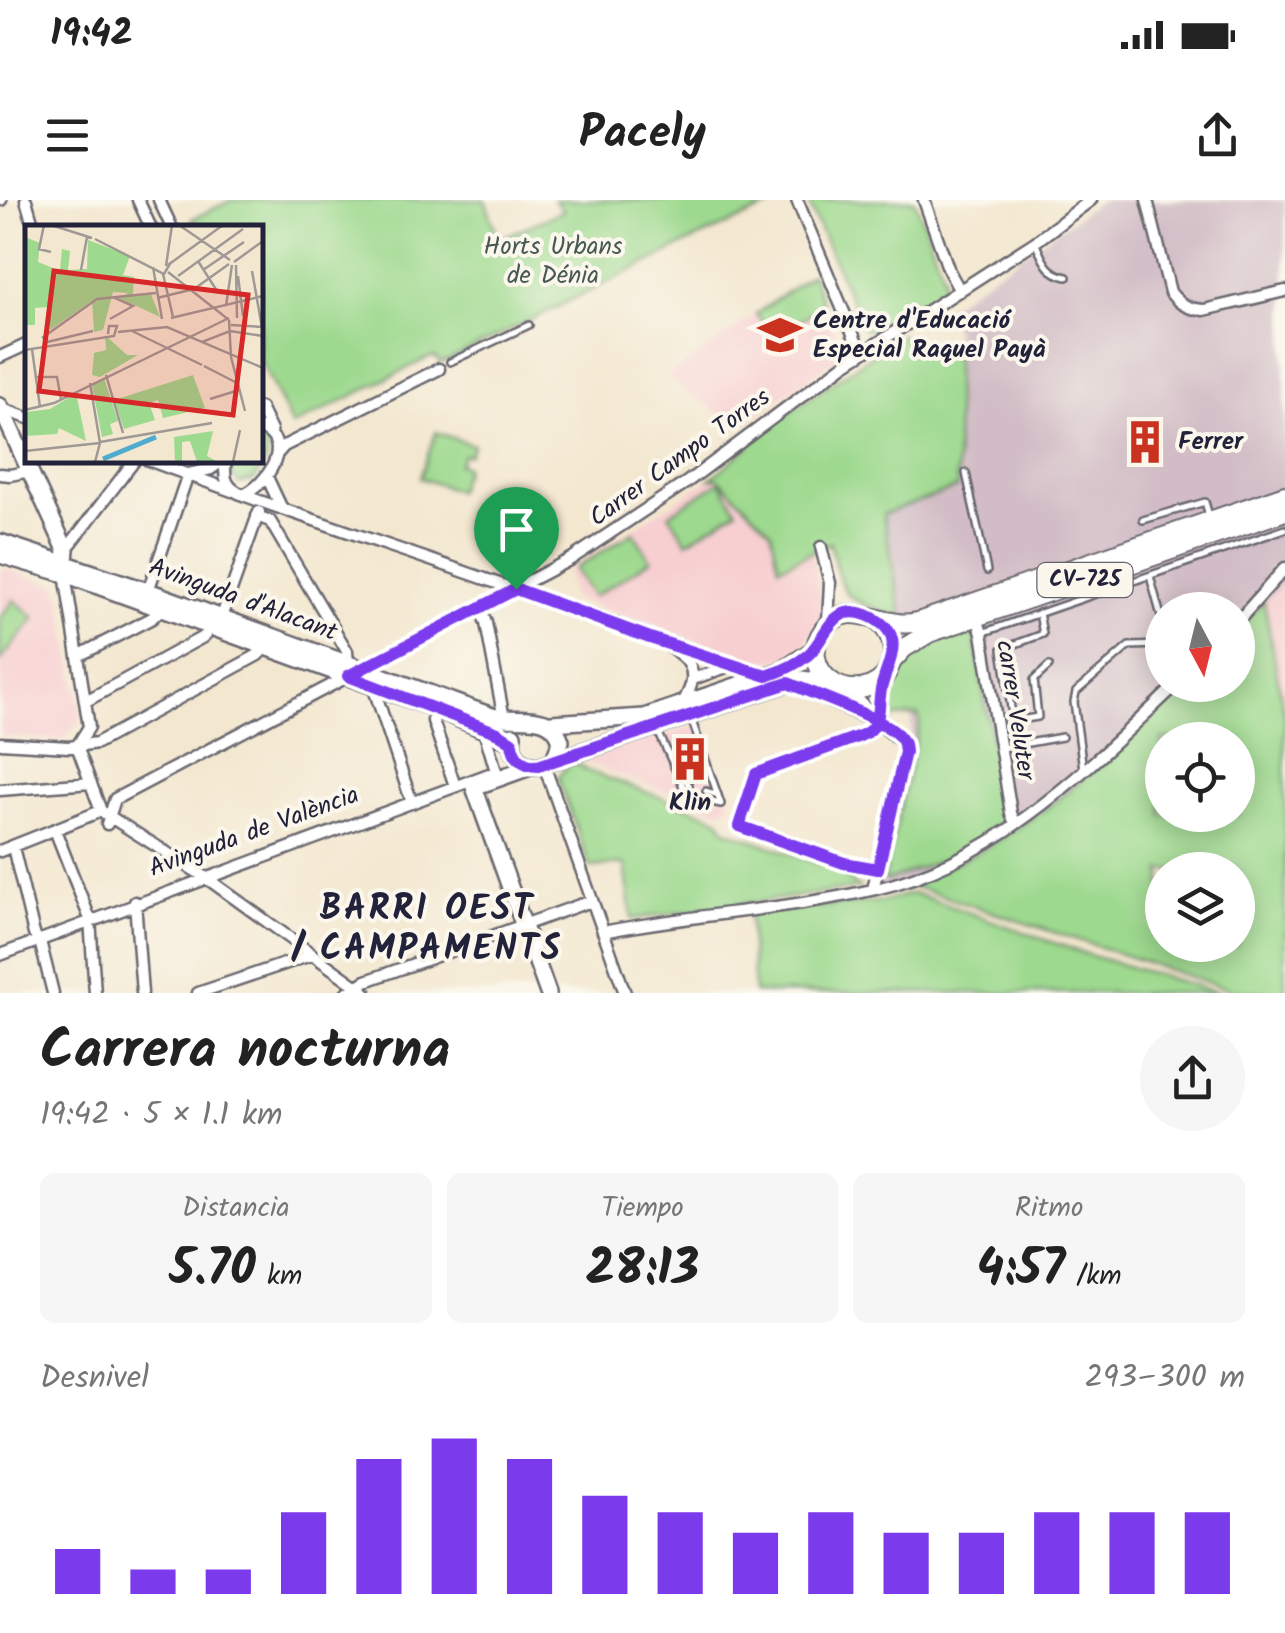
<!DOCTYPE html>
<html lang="es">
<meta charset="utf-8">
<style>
:root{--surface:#fff;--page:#f6f6f6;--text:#222;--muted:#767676;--accent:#7c3aed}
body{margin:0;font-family:Kalam,sans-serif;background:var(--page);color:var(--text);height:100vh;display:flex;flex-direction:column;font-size:38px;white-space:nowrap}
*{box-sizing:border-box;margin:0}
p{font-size:32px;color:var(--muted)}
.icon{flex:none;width:55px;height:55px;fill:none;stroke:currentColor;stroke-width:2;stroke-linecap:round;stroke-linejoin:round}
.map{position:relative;height:793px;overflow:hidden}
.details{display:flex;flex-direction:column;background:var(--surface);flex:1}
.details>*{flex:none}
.needle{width:65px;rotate:173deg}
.fabs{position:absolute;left:1145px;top:392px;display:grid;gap:20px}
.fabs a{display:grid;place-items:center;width:110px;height:110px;border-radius:50%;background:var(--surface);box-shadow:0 5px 25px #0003;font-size:50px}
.pin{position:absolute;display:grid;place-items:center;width:85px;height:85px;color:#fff;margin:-102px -42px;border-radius:50% 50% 50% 0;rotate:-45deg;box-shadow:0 0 10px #0007}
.pin .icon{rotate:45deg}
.round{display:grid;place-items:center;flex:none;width:105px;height:105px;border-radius:52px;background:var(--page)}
.headline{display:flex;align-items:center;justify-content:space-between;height:170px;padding:0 40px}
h1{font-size:55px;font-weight:700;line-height:75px}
.stats{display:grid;grid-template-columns:repeat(3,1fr);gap:15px;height:170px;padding:10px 40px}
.stats div{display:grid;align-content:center;border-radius:15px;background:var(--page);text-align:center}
.stats b{font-size:50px;font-weight:700}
.stats small{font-size:28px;font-weight:400}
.stats p{font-size:28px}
.chart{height:280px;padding:20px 40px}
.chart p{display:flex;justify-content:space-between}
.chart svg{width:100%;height:180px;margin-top:10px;stroke:var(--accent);stroke-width:6}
.status{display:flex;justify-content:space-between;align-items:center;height:70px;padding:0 50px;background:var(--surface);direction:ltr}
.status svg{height:28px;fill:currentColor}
header{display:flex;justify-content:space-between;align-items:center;height:130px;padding:0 40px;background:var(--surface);font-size:45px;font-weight:700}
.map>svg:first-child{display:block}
.built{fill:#f7cfd1}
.industrial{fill:#d2bdc6}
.green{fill:#9dd98e;stroke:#607e64;stroke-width:2.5;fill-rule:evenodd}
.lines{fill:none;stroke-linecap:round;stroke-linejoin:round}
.lane-casing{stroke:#6b676f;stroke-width:10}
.street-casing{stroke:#6b676f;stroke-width:15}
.secondary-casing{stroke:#6b676f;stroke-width:20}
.primary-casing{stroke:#6b676f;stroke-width:22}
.lane{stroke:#fff;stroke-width:5}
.street{stroke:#fff;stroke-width:10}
.secondary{stroke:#fff;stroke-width:15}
.primary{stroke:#fff;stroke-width:18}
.route-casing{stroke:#fff;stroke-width:20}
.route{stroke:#7c3aed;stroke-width:12}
.labels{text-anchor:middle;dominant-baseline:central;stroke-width:8;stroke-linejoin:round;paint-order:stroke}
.shield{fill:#fbf7ec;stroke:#636270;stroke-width:2.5}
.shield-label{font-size:22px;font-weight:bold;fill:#22223b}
.park-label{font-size:25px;fill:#475954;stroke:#fbf7ec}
.poi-label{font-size:25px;font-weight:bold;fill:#22223b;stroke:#fbf7ec;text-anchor:start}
.street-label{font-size:25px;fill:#22223b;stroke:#fbf7ec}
.district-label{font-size:35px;font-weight:bold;letter-spacing:2.5px;fill:#22223b;stroke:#fbf7ec}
.inset-river{fill:none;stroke:#4facce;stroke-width:5}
.inset-road{fill:none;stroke:#9f9894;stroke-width:2.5}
.view{fill:#d62828;fill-opacity:0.15;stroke:#d62828;stroke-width:5}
.inset-edge{fill:none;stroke:#22223b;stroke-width:5}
</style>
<div class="status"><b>19:42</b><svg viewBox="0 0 49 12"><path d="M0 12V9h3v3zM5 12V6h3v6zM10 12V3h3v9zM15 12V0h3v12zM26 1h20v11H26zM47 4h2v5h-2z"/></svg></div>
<header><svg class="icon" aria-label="menu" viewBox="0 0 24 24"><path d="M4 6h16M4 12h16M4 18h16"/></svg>Pacely<svg class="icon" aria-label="share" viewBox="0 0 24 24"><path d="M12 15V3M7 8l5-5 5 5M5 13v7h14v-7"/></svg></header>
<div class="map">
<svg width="1285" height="793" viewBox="0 0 1285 793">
<rect width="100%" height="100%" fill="#fbf7ec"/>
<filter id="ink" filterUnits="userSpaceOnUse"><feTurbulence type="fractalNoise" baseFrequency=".01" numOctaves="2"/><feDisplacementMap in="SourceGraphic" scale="20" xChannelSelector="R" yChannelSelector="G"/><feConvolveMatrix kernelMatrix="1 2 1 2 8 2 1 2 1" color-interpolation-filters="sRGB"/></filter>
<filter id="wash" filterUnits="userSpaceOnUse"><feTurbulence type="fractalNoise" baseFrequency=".0048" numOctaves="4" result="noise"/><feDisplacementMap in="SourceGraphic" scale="40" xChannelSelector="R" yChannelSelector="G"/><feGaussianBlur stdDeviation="2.25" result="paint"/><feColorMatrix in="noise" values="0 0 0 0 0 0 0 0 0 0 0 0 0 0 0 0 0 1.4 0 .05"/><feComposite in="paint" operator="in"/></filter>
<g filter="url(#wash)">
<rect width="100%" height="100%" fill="#f3e7cf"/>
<path class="built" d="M812 74 842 156 738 226 670 180 669 176Z
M718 278 771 332 779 367 812 352 824 416 801 449 785 459 755 462 572 398 568 370 710 279Z
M0 367 59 386 82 519 63 540 0 536Z
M1285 380V520L1264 401Z
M702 523 730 603 720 611 588 564 583 558 657 532 669 534Z"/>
<path class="industrial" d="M1101 0H1285V380L1238 430V410H1162V485H1185L1158 511 1115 553 1052 603 981 650 909 683 912 686 868 697 875 659 912 530 900 397 883 314 956 288 955 128 943 110Z"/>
<path class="green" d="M232 0H485L499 39 563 11 554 0H784L698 38 449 160 440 163 436 157 428 158 292 226 260 159V28L196 27 192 19Z
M807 0H915L944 77 941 90 877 131 864 130Z
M812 74 823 105 774 138 756 114Z
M901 135 914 148 955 141 957 288 883 314 902 415 896 416C841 396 844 401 830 343L779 367 771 331 718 278 710 279 749 246 750 239Z
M436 232 473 245 469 255H463L459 264 466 267 457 291 420 278Z
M260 236 268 244 267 260 254 280 239 284 231 275 232 260H260Z
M720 282 737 310 687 342 669 314Z
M633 332 651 360 593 397 575 369Z
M14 400 35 418 0 461V418Z
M1264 401 1285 520V793L1231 790 912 686 909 682C932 672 957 663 980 651 1057 609 1123 546 1185 485H1238V430ZM1162 540H1238V615H1162ZM1162 670H1238V745H1162Z
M973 429 1006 626 963 652 887 681 884 678 920 523 918 515 888 518C882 455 925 446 973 429Z
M578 563 585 570 718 618 726 630 838 671 859 688 632 719 625 664 590 667 558 578 568 564Z
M913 693 1089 755 1220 793H754L749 713 883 701Z"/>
</g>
<g filter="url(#ink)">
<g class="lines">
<g class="lane-casing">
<path id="lane" d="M1035 42C1043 59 1046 73 1067 77
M450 162 529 125
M966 273 987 371
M1143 320 1205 302 1210 319
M1150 376 1162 420
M1039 413 1043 434 1002 449 1013 521 1038 517 1034 480 1049 466
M982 433 1285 329
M691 518 721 604 707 601
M657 529 686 593
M1001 548 1062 537
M676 565 689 585
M1083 569 1074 502 1076 492 1129 446 1162 445
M706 591 718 595"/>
</g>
<g class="street-casing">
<path id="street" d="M0 0H1
M26 0 34 28
M138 0 151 28
M159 0 172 28
M797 0 861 153
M924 0 949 71 960 91
M1147 0 1170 92C1179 104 1188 109 1204 110L1285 91
M0 157 28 144
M260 208 271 231
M2 209 28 218
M277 254 284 246 439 169
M148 260 232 291
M226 260C223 278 226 288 243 295 267 285 296 242 260 228
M0 274 10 275 30 271
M189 274 211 269 224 260
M267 277 282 309
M243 295C351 334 461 369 569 409 602 420 657 433 682 456 699 470 692 488 682 504
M257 316 270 321 347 451 348 465
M821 347 830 383 828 421
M66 350 135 260
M65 374 89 527 77 546
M148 391 188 274
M480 407 486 423 504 519
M221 419 259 312
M971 419 979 424 982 433 1011 613 1015 624
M1238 421 1285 368
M674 444 766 476
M78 456 152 418 161 409
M362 469 571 359 687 282 845 164 1035 42 1091 0
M693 479 732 465
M788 483 878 523 904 543 905 552 873 689
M373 486 412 603
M850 490 878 522
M86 501 203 437 212 427
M434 508 433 521 455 586
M878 523 884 479
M483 527 496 571
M0 543 69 547 97 543 258 455 266 447
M77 546 101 611
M544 565 625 793
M0 590 91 583
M101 611 205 677 366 793
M107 624 115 599 347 477
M55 630 90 719 95 793
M13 647 34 734 41 745 53 793
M0 651 101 611
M878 669 844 663 739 626 756 574 864 535 878 523
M135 702 142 793
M603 732C693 714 787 710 876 689 999 660 1088 568 1176 485
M0 755 489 574
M198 793 311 755
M346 793 366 781 591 701"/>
</g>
<g class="secondary-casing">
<path id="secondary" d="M0 206 66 350 64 370
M0 342 148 391 492 516C518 523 551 509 561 541L554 559
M0 355 65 374 434 508 512 542
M551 523 644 517 783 470 817 447
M513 535C510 553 520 565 538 566L788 483 801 479 832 483
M474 587 548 793
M474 587 533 566"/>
</g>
<g class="primary-casing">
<path id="primary" d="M880 423C896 439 897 458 884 477 848 511 795 468 824 429 850 395 882 431 918 422L1285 295
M893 460 904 448 929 433 1285 311"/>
</g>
<use href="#lane" class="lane"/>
<use href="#street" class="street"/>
<use href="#secondary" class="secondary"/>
<use href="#primary" class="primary"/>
</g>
</g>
<g class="lines" filter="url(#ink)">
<g class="route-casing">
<path id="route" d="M516 389 348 476 498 533 512 542C513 557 523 566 538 566L788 483C814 494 882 517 900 537 905 543 904 545 905 552L878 669 844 663 739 626 756 574 860 536C885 526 876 507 882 485 889 460 906 435 873 418 831 397 827 439 808 455 796 465 782 471 767 476L650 438 516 389"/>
</g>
<use href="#route" class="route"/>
</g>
<defs>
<g id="school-bare" transform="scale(3.45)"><path d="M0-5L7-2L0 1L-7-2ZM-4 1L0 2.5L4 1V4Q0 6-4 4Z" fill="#c8321e" stroke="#fbf7ec" stroke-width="2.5" paint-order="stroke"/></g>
<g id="building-bare" transform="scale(3.45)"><path d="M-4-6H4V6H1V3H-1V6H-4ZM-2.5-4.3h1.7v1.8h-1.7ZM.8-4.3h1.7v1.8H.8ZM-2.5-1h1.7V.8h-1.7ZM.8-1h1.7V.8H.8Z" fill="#c8321e" stroke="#fbf7ec" stroke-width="2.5" paint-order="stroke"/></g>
</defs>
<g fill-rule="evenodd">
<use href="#school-bare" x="780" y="135"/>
<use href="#building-bare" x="1145" y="242"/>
<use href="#building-bare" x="690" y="559"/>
</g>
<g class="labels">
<rect class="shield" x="1037.5" y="363" width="95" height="34" rx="8"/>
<g class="shield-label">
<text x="1085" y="380">CV-725</text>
</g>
<g class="park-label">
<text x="553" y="47">Horts Urbans<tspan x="553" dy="29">de Dénia</tspan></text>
</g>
<g class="poi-label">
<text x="813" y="121">Centre d'Educació<tspan x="813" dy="29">Especial Raquel Payà</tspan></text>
<text x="1178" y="242">Ferrer</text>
<text x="690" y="603" text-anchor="middle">Klin</text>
</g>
<g class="street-label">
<text transform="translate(680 258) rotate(-36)">Carrer Campo Torres</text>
<text transform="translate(243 400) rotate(20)">Avinguda d'Alacant</text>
<text transform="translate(1015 510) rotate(81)">carrer Veluter</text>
<text transform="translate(254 632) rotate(-20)">Avinguda de València</text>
</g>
<g class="district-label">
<text x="427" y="710">BARRI OEST<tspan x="427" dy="40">/ CAMPAMENTS</tspan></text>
</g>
</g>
<g transform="translate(25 25)">
<rect width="238" height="238" fill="#f3e7cf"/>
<path d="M0 12 15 18 13 37 35 46 37 24 45 26 43 45 62 44 63 15 105 31 98 50 109 52 108 69H126L135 92 94 73 103 68 88 67 78 105 69 107 67 76 25 105 23 82 10 83V100H0ZM80 110 102 130H113L75 152 67 150 69 128 81 125ZM168 150 180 183 138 193 133 175 124 178 130 195 99 204 89 175ZM79 153 93 196 85 199 88 209 77 212 67 160ZM51 168 61 216 34 203 32 209 0 211 2 187 25 184ZM188 206 182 231 193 237H172L165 216 157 217V237H150L149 212Z" fill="#9dd98e"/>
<path class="inset-river" d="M78 234 131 212"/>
<path class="inset-road" d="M19 0 14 24 26 27M26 0 67 13M154 0 205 35M70 14 139 49 146 37M173 36 192 66M209 37 238 16M143 40 198 0M211 40 212 93M141 41 147 0M128 42 137 94M56 45 62 12M178 45 219 17M227 46 238 108M143 47 204 95M138 49 148 92M153 51 218 4M213 51 218 91M132 73 169 64 204 39M201 81 207 40M146 93 238 71M85 94 108 81 88 72M204 95 206 132M206 100 238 102M107 106 177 140M93 107 142 102 238 143M17 113 72 74 131 68M177 117 205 106 238 111M18 118 68 106M7 124 15 182M0 125 89 111 92 101H84L83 109M206 132 220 186M179 141 212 158M81 150 98 208M11 152H32L36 174M65 158 75 218 70 237M185 174 214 165M0 185 29 178 204 93M75 217 187 198M0 226 75 218M208 237 215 205"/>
<path class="view" d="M29 46 223 70 208 190 14 166Z"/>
<rect width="238" height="238" class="inset-edge"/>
</g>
</svg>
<div class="fabs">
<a><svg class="needle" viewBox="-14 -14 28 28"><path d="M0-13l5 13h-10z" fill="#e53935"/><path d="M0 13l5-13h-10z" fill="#767676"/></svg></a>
<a><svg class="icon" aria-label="locate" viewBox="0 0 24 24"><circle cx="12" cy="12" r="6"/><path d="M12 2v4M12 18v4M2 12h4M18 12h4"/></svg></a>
<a><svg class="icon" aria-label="layers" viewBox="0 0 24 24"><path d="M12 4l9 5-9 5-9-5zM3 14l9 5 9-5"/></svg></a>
</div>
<div class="pin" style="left:516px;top:389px;background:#1e9e55"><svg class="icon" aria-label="arrive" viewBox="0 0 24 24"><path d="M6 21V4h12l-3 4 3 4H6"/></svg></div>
</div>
<section class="details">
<div class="headline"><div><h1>Carrera nocturna</h1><p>19:42 · 5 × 1.1 km</p></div><a class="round"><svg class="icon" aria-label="share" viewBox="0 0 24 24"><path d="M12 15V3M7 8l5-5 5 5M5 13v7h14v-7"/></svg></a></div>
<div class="stats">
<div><p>Distancia</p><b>5.70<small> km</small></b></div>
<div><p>Tiempo</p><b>28:13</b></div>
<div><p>Ritmo</p><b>4:57<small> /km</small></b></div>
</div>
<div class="chart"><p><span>Desnivel</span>293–300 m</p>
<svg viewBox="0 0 160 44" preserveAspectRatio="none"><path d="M5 44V33M15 44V38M25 44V38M35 44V24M45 44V11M55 44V6M65 44V11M75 44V20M85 44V24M95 44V29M105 44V24M115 44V29M125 44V29M135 44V24M145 44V24M155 44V24"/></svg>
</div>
</section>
